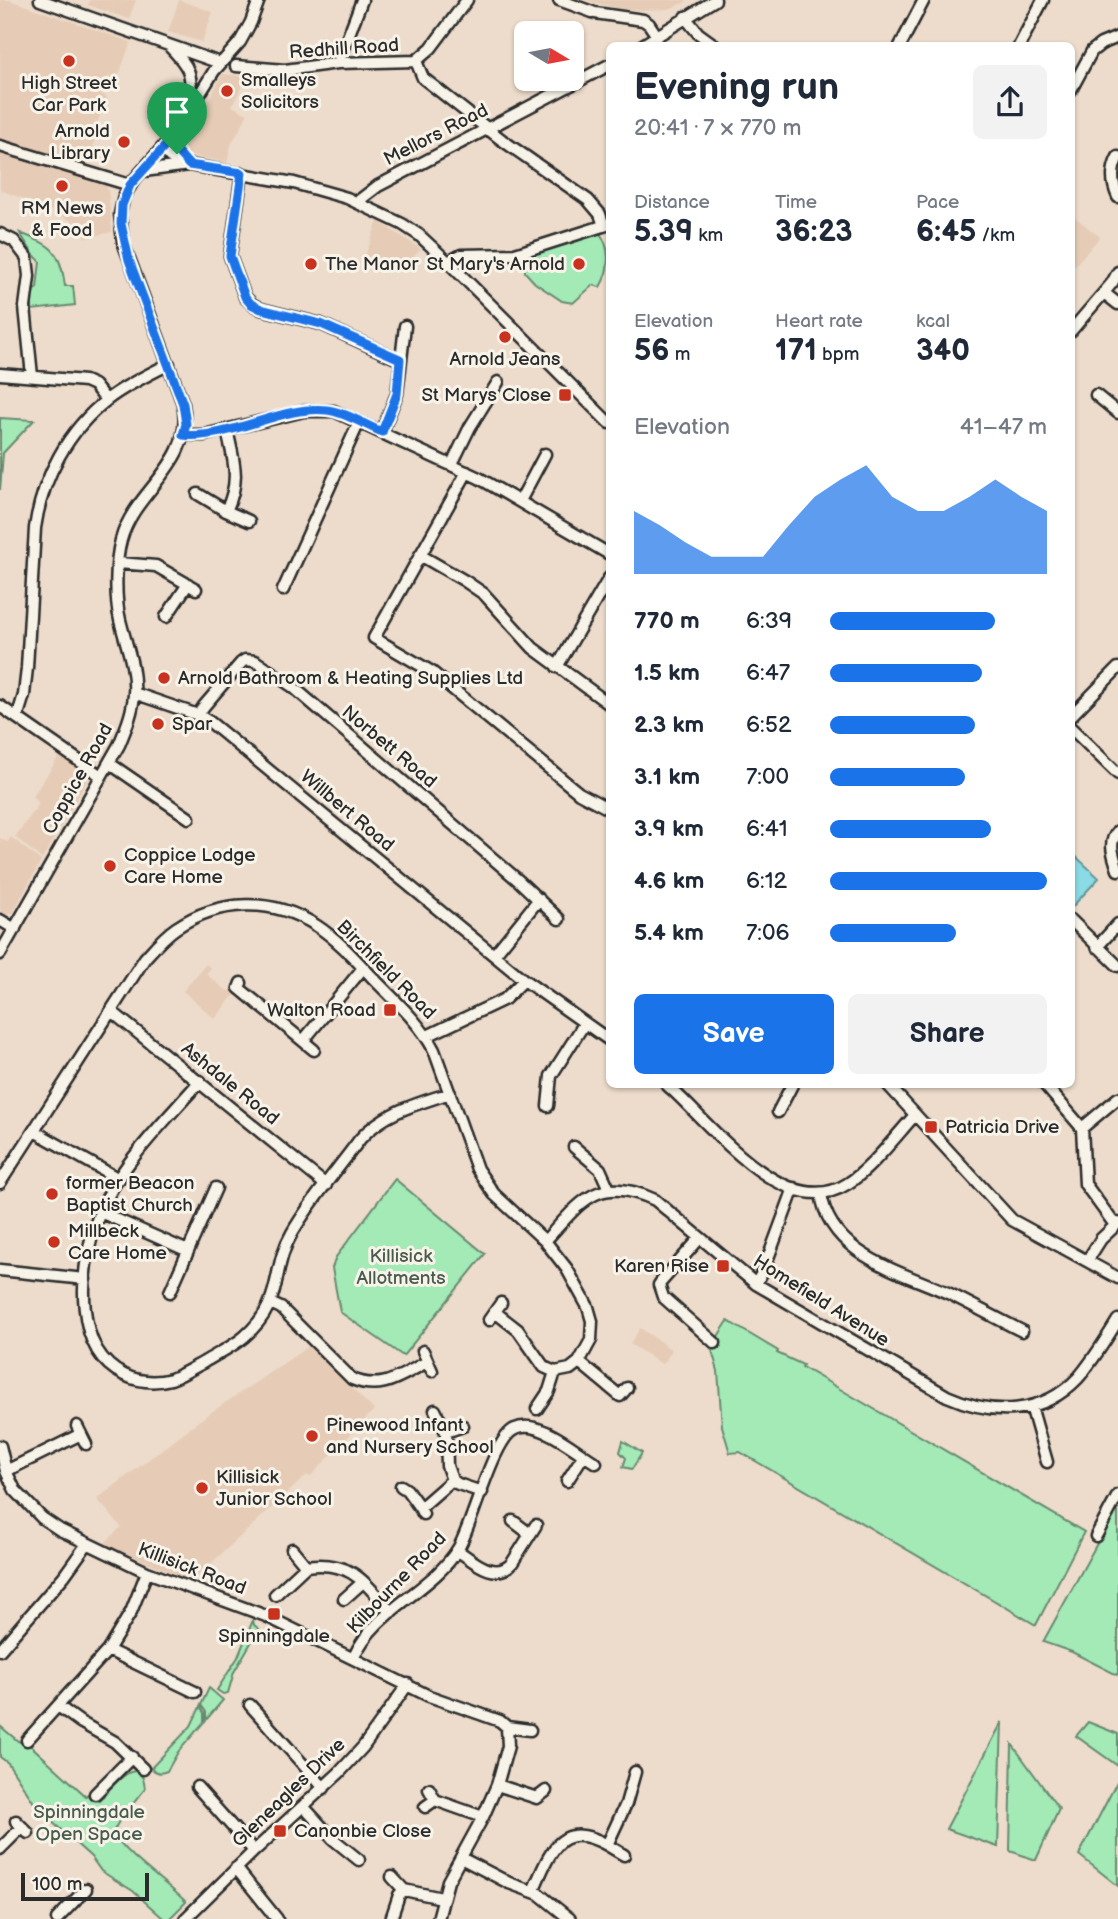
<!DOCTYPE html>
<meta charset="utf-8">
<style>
:root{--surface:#fff;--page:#f2f2f3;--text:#1f2937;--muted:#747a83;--accent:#1a73e8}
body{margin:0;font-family:"Balsamiq Sans",sans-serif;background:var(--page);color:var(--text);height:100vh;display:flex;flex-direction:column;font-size:26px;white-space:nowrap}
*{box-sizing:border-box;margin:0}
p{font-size:23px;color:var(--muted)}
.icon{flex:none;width:38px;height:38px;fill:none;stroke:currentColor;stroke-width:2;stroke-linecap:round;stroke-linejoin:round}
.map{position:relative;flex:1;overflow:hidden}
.panel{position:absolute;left:606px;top:42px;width:469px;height:1046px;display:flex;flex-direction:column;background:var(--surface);border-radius:10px;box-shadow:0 2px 5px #0004}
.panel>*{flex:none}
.needle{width:46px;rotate:100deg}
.buttons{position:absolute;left:514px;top:21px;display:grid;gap:14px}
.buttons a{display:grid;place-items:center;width:70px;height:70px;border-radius:10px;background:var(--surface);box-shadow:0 2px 5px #0004;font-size:35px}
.scale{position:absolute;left:21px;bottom:18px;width:128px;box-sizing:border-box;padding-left:7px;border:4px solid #2b2b2b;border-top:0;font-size:19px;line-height:24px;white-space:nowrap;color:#2b2b2b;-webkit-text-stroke:5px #f7f3e8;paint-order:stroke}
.pin{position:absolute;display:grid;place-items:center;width:60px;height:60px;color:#fff;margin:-72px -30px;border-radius:50% 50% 50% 0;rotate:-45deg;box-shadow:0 0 7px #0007}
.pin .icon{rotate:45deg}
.round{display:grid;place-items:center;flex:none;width:74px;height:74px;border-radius:10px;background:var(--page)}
.overview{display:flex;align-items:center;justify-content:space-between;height:119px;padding:0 28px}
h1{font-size:38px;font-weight:700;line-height:52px}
.stats{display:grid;grid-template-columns:repeat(3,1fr);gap:10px;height:119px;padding:7px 28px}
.stats div{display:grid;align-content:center}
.stats b{font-size:30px;font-weight:700}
.stats small{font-size:19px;font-weight:400}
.stats p{font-size:19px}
.chart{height:196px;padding:14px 28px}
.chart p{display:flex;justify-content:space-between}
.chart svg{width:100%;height:126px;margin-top:7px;fill:var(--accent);opacity:.7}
.cta{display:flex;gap:14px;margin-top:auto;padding:14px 28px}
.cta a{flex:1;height:80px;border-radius:10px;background:var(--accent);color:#fff;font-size:28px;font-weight:700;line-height:80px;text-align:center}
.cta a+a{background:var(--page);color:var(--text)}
ul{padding:0 28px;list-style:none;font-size:23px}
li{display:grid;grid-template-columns:112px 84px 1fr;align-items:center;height:52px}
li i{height:18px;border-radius:9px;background:var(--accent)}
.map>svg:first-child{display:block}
.built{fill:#e6ccb6}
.green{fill:#a3eab7;stroke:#678a71;stroke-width:2}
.water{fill:#8adbe4;stroke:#64959a;stroke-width:2}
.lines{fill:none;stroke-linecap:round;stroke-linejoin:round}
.minor-casing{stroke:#2b2b2b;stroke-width:15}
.minor{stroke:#f7f3e8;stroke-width:10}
.route-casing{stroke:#fff;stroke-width:14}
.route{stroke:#1a73e8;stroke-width:9}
.poi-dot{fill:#c8321e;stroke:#f7f3e8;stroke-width:2.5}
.labels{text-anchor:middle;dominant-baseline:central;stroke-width:6;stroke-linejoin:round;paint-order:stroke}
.street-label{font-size:19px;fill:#2b2b2b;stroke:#f7f3e8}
.poi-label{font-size:19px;fill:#2b2b2b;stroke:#f7f3e8;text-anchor:start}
.park-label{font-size:19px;fill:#495b4e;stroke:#f7f3e8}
</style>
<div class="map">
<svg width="1118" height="1919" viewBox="0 0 1118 1919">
<rect width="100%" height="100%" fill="#eddccb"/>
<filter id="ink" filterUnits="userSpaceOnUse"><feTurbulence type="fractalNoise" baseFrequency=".0143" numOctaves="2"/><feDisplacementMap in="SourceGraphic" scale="14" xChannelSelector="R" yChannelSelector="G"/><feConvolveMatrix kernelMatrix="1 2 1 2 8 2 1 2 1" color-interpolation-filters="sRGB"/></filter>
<g filter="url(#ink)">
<path class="built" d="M0 0H9L131 42 117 80 107 77 101 94 107 97 95 129 97 130 86 176 103 181 108 189 112 232 85 238 83 227 35 203 0 190Z
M90 0H136L129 19 88 5Z
M179 0 213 12 202 42 168 32Z
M584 0H686V2L669 9 643 10 621 9Z
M223 74 247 77 232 106 248 114 231 145 227 163 183 154 185 144Z
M1071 214 1100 237 1071 270Z
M378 221 421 249 397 273 380 263 376 269 363 261Z
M60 755 85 773 87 781 42 859 15 837 39 804 33 796Z
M11 837 41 861 13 913 6 915 0 911V838L7 842Z
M206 964 211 968 206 974 227 991 235 988 237 995 232 997 215 1019 183 991Z
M640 1328 672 1350 663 1365 630 1344Z
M309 1346 374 1410 310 1477 307 1475 192 1581 104 1544 121 1527 97 1499 200 1420Z"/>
<path class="green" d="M598 231C612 247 610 270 600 287L593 285 573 303 562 301 535 283 525 272 524 255Z
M20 233C53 246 60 250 65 286H73L75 305 32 310V292L37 288 40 261 33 254Z
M0 418 34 420 3 453 0 490Z
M395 1179 485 1254 403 1356 340 1312 332 1268 336 1257Z
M728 1321 778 1351 777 1353 803 1365 802 1367 828 1382 1084 1532 1036 1625 740 1452 730 1453 722 1426 718 1371 711 1347Z
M623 1441 642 1453 632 1469 623 1467 626 1458 620 1452Z
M1118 1505V1673L1117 1675 1072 1652 1043 1642Z
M253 1620 254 1625 259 1629 234 1672 228 1693 223 1694 217 1690 238 1657Z
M209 1688 223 1700 206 1720V1712L201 1705Z
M200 1707 204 1713V1722L178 1752 167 1771C160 1774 156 1773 151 1768L191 1726Z
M1002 1722 998 1847 946 1829Z
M1088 1722 1118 1734V1766L1076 1736Z
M0 1726 18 1741 30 1745 86 1796 90 1792 99 1801C110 1789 141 1748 145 1789L119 1821 113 1832C126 1856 166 1882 186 1902L169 1919H164L133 1891 101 1871 91 1857 38 1809 8 1763 0 1757Z
M1012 1744 1059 1809 1036 1860 1010 1851Z
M1118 1780V1886L1079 1855Z"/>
<path class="water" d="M1071 852 1099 878 1072 907 1071 906Z"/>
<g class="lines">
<g class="minor-casing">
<path id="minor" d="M40 0 220 63
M559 0 595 13 643 20 649 24 657 36
M685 17 698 33 716 46
M168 45C191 68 194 75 188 108
M641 46 715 0
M900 46 924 0
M1019 46 1043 0
M416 61 423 78 502 140 588 200 600 214 604 226
M338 63 362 0
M236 66 285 70 338 63 416 61 431 48 467 0
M1071 90 1092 51 1101 44 1118 37
M0 146 130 185
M163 149 170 157 185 164
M1118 157C1111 170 1112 184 1118 197
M144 171 189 165 294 183 347 198 402 224 419 235 448 262 609 423
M242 173 230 256 245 297 252 304 261 309 321 324 400 360
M357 202 378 186 609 65
M0 234 14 241 27 258 29 276 25 307 32 376
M448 262 461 255 515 254 609 224
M1104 293 1118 304
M1071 331 1112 283 1118 272
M0 374 85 381 94 385 106 400
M1096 395 1118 413
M382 432 397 394 405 326
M183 435H204L304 411H334L479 478 609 554
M452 464 470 427 498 382
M467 472 374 638 432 672 579 793 609 809
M198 494 226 511 249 521
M520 501 545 454
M226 511C241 480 234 462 227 430
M420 555 465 581 484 594 533 648 609 704
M118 563 156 566 196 589
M283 590 359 422
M166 617 188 584
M557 667 609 578
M134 693 198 715 210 722 524 980 609 1040
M0 706 101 776
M198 715 204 706 241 663 245 660 255 661 292 686 519 881 559 919
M1071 716 1118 668
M17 718 24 695 27 668 35 528C42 478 68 430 108 399 126 385 148 375 169 364
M1071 728 1118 774
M109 763 189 818
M1118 831C1107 843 1114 856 1118 870
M0 920 15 929
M1071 920 1118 966
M1097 947 1118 924
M0 954 119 745C126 728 133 712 134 694 136 668 126 645 120 620 115 600 115 561 121 540 135 488 195 465 183 404L123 242 120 214 124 196 134 180 177 131 214 71 240 42 251 22 259 0
M494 955 539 899
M241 983 239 988 314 1050
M111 1011 326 1185
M427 1036 505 999 524 980
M303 1041 363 968
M200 1081C162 1125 113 1170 95 1226 80 1272 73 1350 124 1375 139 1382 156 1383 171 1379 182 1375 193 1368 204 1362 217 1354 232 1347 244 1337 285 1302 270 1271 292 1233 311 1200 338 1169 360 1139 384 1112 417 1104 450 1093
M667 1085C707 1119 784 1224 847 1184 870 1170 896 1136 915 1115
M888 1085 1012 1220 1118 1278
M1045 1085 1082 1128 1085 1184 1115 1225
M548 1106 551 1076 584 1024
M778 1112 792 1085
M1082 1128 1118 1098
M34 1131 119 1179
M574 1147 600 1169 609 1189
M0 1183 145 958C154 948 164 936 176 928 219 899 273 897 317 926 337 939 355 959 372 977 394 1000 419 1021 434 1050L477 1169 494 1194 545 1241 567 1269 588 1307 592 1321 591 1340 579 1362 570 1369 555 1372 544 1367 518 1330 495 1312
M821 1193C829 1256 903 1272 950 1294 974 1306 998 1319 1022 1331
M100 1212 188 1251
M700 1238 661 1282 659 1285 663 1297 715 1343
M545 1241C581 1202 598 1173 655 1200L756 1284 947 1396C992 1416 1042 1416 1078 1378 1093 1361 1106 1339 1118 1320
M1087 1261 1101 1239 1118 1223
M0 1270 85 1279
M756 1284 764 1269 794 1188
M170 1292 216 1188
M270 1303 281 1308 352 1379C383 1392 401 1375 427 1362
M489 1320 501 1303
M423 1351 432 1371
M579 1362 620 1396 627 1388
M1031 1406 1047 1462
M537 1409 549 1391 555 1372
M435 1410 446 1432 447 1466 452 1480 458 1484 482 1492
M77 1426 86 1444
M446 1432 463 1426
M0 1446 6 1471 15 1490 42 1518 60 1530 147 1572 266 1616 429 1696 500 1721 507 1727 530 1730
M6 1471 81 1434
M567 1481 583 1456
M401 1486 407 1490 420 1508
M423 1514 420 1508 452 1480
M513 1521 530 1534
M1096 1536 1118 1495
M292 1549 306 1566
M457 1550C473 1561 495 1582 512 1563L536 1525
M275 1595 306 1566C352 1560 364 1582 391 1612
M344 1599 363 1582
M0 1650 64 1576 87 1544
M108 1650 195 1692
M354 1657C374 1610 432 1591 458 1549 473 1524 493 1438 515 1429 539 1418 575 1451 596 1463
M250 1705 324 1788
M58 1706 80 1722 115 1742 143 1769
M27 1740 108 1650 131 1612 147 1572
M497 1785 537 1798 546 1791
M197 1787 254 1851
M95 1794 132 1757
M435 1800 483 1817
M303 1806 333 1839 359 1860
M425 1807 435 1800 429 1789
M16 1821 28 1833
M607 1845 624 1855
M0 1849 22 1827
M461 1858 509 1883 539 1894 570 1919
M236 1868 277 1919
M392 1877 404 1890
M533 1891C550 1853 560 1818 607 1845L626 1804 635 1772
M57 1919 86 1889
M185 1919 254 1851 339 1773 363 1747 408 1684
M391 1919 399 1895 404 1890 442 1898
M438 1919 448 1881 483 1817 497 1785 508 1746 507 1727"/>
</g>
<use href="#minor" class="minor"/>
</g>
</g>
<g class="lines" filter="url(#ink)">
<g class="route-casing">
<path id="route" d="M169 142 189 165 242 173 230 256 245 297 251 304 261 309 321 324 400 359 397 394 382 432C365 425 345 412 327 410 281 405 231 440 183 435L186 424 183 404 129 260 121 224 122 205 130 185Z"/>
</g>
<use href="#route" class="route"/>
</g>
<g class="poi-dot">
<circle cx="69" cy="61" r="7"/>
<circle cx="227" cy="91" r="7"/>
<circle cx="124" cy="142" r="7"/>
<circle cx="62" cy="186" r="7"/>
<circle cx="311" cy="264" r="7"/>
<circle cx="579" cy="264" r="7"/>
<circle cx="505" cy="337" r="7"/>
<rect x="558" y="388" width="14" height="14" rx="3.5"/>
<circle cx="164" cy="678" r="7"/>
<circle cx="158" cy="724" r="7"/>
<circle cx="110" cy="866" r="7"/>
<rect x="383" y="1003" width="14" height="14" rx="3.5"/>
<rect x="924" y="1120" width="14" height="14" rx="3.5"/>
<circle cx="52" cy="1194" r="7"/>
<circle cx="54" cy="1242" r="7"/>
<rect x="716" y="1259" width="14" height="14" rx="3.5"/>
<circle cx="312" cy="1436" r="7"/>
<circle cx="202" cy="1488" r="7"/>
<rect x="267" y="1607" width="14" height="14" rx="3.5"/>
<rect x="273" y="1824" width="14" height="14" rx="3.5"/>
</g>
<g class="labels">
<g class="street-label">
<text transform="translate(344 49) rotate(-4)">Redhill Road</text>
<text transform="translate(436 135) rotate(-27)">Mellors Road</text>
<text transform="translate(389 747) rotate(40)">Norbett Road</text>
<text transform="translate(78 779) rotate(-61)">Coppice Road</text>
<text transform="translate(347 811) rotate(40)">Willbert Road</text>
<text transform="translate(386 970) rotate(45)">Birchfield Road</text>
<text transform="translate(230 1084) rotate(39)">Ashdale Road</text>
<text transform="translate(821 1301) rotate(32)">Homefield Avenue</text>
<text transform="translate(192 1569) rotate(21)">Killisick Road</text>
<text transform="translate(397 1583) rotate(-46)">Kilbourne Road</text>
<text transform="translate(289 1793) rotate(-44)">Gleneagles Drive</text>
</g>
<g class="poi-label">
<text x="241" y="80">Smalleys<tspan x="241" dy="22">Solicitors</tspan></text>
<text x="69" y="83" text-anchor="middle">High Street<tspan x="69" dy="22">Car Park</tspan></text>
<text x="110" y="131" text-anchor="end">Arnold<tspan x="110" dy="22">Library</tspan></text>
<text x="62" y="208" text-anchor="middle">RM News<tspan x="62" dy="22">&amp; Food</tspan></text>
<text x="325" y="264">The Manor</text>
<text x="565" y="264" text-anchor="end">St Mary's Arnold</text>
<text x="505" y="359" text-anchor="middle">Arnold Jeans</text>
<text x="551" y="395" text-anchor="end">St Marys Close</text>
<text x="178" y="678">Arnold Bathroom &amp; Heating Supplies Ltd</text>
<text x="172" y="724">Spar</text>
<text x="124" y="855">Coppice Lodge<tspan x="124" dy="22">Care Home</tspan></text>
<text x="376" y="1010" text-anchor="end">Walton Road</text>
<text x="945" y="1127">Patricia Drive</text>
<text x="66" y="1183">former Beacon<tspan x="66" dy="22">Baptist Church</tspan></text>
<text x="68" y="1231">Millbeck<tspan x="68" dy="22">Care Home</tspan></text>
<text x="709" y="1266" text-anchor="end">Karen Rise</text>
<text x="326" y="1425">Pinewood Infant<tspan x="326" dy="22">and Nursery School</tspan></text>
<text x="216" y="1477">Killisick<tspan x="216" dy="22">Junior School</tspan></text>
<text x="274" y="1636" text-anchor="middle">Spinningdale</text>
<text x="294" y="1831">Canonbie Close</text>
</g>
<g class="park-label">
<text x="401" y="1256">Killisick<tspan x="401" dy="22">Allotments</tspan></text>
<text x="89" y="1812">Spinningdale<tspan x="89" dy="22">Open Space</tspan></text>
</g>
</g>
</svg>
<div class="buttons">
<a><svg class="needle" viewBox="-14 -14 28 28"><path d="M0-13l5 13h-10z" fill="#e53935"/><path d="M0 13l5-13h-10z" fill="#747a83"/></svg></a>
</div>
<div class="scale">100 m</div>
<div class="pin" style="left:177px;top:154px;background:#1e9e55"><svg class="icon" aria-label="arrive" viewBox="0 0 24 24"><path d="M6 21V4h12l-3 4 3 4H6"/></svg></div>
<section class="panel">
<div class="overview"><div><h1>Evening run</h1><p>20:41 · 7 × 770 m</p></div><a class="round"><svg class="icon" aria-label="share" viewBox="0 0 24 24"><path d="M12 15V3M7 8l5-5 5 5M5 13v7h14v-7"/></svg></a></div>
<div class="stats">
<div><p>Distance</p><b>5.39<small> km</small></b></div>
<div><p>Time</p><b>36:23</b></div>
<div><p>Pace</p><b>6:45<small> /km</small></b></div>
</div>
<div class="stats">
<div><p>Elevation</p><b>56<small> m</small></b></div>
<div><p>Heart rate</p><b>171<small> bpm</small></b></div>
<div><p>kcal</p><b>340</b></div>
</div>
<div class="chart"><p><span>Elevation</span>41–47 m</p>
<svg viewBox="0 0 160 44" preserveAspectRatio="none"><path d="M0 44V22L10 27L20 33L30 38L40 38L50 38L60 27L70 17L80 11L90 6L100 17L110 22L120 22L130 17L140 11L150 17L160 22V44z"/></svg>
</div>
<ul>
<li><b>770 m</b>6:39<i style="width:76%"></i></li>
<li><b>1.5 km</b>6:47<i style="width:70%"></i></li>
<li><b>2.3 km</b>6:52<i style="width:67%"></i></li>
<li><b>3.1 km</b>7:00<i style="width:62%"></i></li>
<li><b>3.9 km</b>6:41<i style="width:74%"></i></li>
<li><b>4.6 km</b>6:12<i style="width:100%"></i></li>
<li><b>5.4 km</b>7:06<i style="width:58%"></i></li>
</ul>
<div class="cta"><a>Save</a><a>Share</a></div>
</section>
</div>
